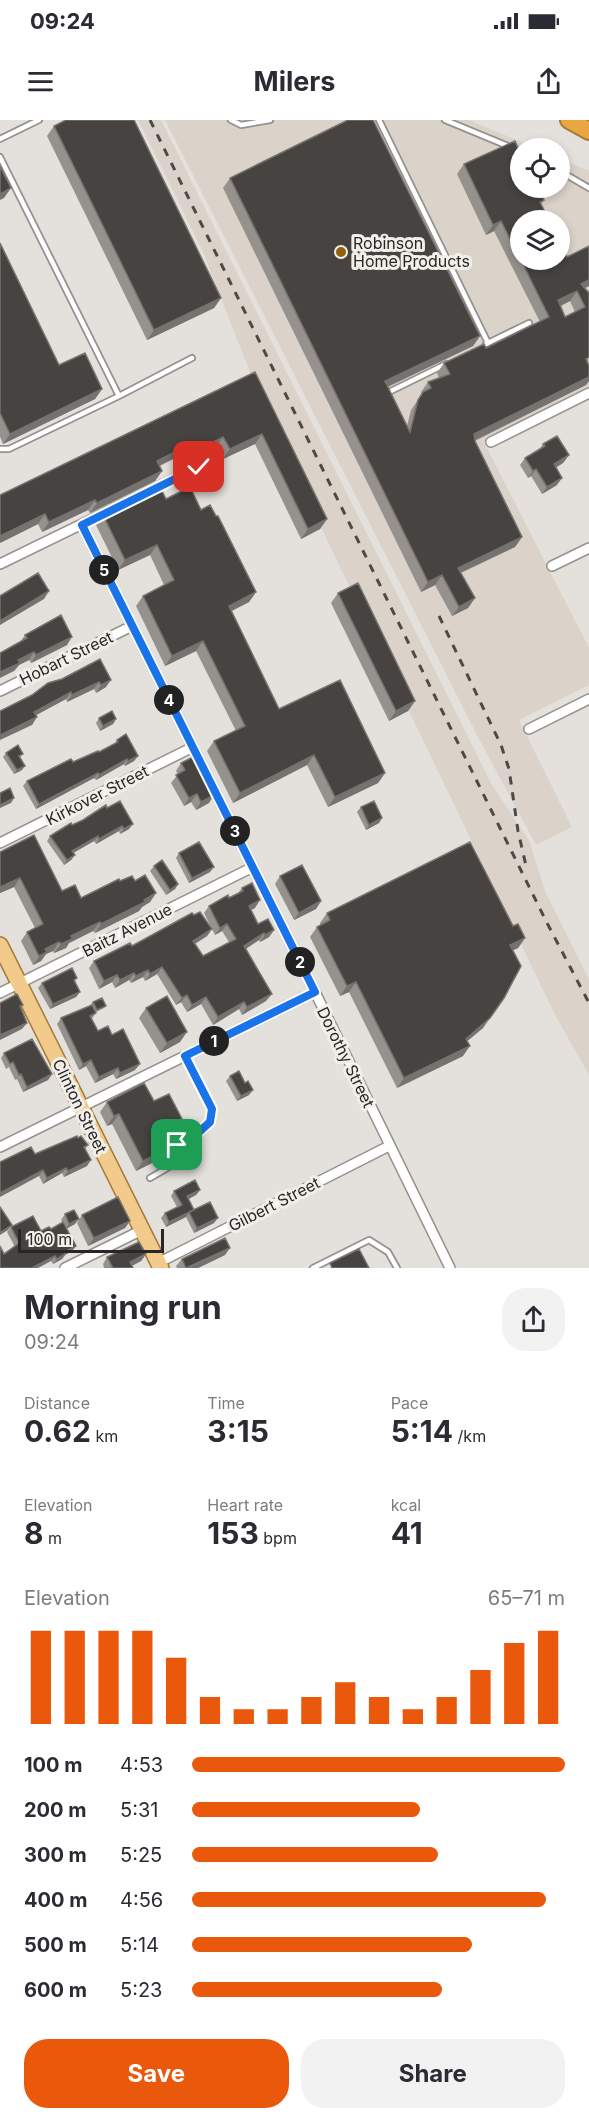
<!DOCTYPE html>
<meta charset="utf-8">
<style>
:root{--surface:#fff;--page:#f2f2f3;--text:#2b2b33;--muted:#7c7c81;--accent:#ea580c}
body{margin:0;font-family:Inter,sans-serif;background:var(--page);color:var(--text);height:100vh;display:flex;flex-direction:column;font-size:22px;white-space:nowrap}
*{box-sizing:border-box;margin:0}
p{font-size:20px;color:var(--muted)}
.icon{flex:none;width:33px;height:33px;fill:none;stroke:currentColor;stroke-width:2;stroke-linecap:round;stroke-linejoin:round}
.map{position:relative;height:1148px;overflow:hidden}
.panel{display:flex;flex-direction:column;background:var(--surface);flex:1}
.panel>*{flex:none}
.fabs{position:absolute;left:510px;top:18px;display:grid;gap:12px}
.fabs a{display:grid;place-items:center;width:60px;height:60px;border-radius:50%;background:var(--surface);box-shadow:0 3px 9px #0003;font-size:30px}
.scale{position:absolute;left:18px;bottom:15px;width:146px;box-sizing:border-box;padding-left:6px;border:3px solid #282726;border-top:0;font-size:16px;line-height:21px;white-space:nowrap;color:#282726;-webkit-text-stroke:4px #f2efeb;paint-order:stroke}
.pin{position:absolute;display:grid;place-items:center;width:51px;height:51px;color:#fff;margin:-26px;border-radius:12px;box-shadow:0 3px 9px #0006}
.km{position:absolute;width:30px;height:30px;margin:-15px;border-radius:50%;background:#222;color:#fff;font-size:16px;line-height:30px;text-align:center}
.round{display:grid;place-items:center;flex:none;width:63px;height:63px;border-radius:24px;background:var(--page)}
.headline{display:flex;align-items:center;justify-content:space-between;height:102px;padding:0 24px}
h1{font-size:33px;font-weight:700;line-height:45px}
.metrics{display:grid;grid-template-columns:repeat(3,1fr);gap:9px;height:102px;padding:6px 24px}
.metrics div{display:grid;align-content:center}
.metrics b{font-size:30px;font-weight:700}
.metrics small{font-size:16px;font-weight:400}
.metrics p{font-size:16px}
.chart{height:168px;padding:12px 24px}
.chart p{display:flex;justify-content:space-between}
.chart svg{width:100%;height:108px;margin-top:6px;stroke:var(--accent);stroke-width:6}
.button{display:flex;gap:12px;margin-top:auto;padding:12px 24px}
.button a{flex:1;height:69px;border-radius:24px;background:var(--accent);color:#fff;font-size:24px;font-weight:700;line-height:69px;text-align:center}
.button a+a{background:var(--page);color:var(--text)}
ul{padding:0 24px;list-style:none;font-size:20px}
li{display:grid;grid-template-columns:96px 72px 1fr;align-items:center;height:45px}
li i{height:15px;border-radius:8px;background:var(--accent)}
.status{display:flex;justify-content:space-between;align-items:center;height:42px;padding:0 30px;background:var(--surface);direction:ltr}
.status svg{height:16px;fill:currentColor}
header{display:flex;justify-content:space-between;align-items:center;height:78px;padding:0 24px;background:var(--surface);font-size:27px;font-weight:700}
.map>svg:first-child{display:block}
.built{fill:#dbd3ca;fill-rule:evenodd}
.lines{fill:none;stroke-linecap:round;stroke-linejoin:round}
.lane-casing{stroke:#94918e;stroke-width:8}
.street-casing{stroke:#94918e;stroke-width:12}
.primary-casing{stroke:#a67a37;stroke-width:18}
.highway-casing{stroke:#a67a37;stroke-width:20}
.lane{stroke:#fff;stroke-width:4.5}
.street{stroke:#fff;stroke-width:9}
.primary{stroke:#f2ca8c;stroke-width:15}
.highway{stroke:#eaa640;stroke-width:16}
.rail{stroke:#4c4a49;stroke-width:3;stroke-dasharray:8 8;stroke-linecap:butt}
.wall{fill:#95928e;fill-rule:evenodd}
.shaded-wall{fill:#75726f}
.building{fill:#464340;stroke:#75726f;stroke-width:1.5;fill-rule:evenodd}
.route-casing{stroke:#fff;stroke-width:12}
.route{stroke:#1a73e8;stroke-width:8}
.poi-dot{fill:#90600d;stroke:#f2efeb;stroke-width:2}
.labels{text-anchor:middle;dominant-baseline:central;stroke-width:6;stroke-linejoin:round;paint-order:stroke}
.poi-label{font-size:16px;fill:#282726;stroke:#f2efeb;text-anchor:start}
.street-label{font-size:16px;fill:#282726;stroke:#f2efeb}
</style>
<div class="status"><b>09:24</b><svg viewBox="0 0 49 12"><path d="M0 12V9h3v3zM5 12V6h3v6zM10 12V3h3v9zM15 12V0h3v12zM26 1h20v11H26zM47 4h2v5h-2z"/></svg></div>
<header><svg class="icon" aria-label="menu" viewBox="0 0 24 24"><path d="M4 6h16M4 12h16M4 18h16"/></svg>Milers<svg class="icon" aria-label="share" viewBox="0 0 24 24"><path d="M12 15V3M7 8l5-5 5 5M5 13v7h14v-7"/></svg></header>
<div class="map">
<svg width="589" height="1148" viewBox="0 0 589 1148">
<rect width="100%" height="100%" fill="#e4e1dd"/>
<path class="built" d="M138 0H161L492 665 529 720 545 771 589 859V955L555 895 266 293 203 132Z
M165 0H469L536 28H520V68H560V38L589 51V267L484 322 589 528V565L519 600 572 707 536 725 480 621ZM520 100H560V140H520Z"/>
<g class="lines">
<g class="lane-casing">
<path id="lane" d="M231 0 241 5 270 0
M379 0 488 223
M445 0 520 31
M0 19 39 0
M0 37 119 276 192 238
M560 51 589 68
M486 224 529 203
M391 271 446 244
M0 329H9L119 276
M150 1058 169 1047 168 1036 177 1025 199 1012 210 1002 212 989 185 936
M313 1148 369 1120 388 1132 397 1148"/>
</g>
<g class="street-casing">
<path id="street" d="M491 322 589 273
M82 405 315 872 450 1148
M0 444 199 347
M552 446 589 428
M0 571 132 506
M529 609 589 579
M0 723 193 627
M0 873 253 747
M0 1027 315 872
M158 1143 389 1026
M65 1148 142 1110"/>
</g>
<g class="primary-casing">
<path id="primary" d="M0 825 161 1148"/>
</g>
<g class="highway-casing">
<path id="highway" d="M569 0 589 11"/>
</g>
<use href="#lane" class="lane"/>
<use href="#street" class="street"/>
<use href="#primary" class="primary"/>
<use href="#highway" class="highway"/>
<path class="rail" d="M150 0 546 801 589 883
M439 496 501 625 509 649 518 711 527 750"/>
</g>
<path class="wall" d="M54 6 221 178 214 188 147 220 47 16Z
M464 44 544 80 541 84 567 137 589 126V166L585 168 589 261 586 265 475 321 522 417 515 427 461 453 475 478 468 488 452 496 435 465 421 472 223 68 230 58 480 216 473 226 388 267 407 306 411 290 422 274 421 272 428 262 439 258 437 253 444 243 486 228 540 202 494 111 486 115 457 54ZM570 181 575 192 565 197 561 186Z
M0 123 59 245 102 269 95 279 3 324 0 317Z
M255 252 327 399 320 409 301 419 255 324 223 339 216 327 185 343 181 335 160 346 162 351 155 361 90 393 88 390 42 412 38 404 0 423Z
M543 324 569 335 563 343 556 347 557 365 542 374 531 356 528 358 520 345 525 338 539 330Z
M166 379 201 390 256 472 249 482 231 491 279 589 385 653 378 663 328 687 307 645 233 683 207 631 214 621 236 611 196 531 165 546 136 486 143 476 164 465 150 435 118 450 96 405 103 395Z
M338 473 415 581 408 591 389 601 331 483Z
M25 515 67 525 31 543 29 540 19 545 14 551 20 522Z
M100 539 106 567 96 573 94 569 67 582 66 579 36 595 32 605V575Z
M99 598 116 599 113 604 100 611 96 603Z
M117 620 138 636 134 641 125 646 124 644 96 660 94 658 36 689 23 666 27 661 73 642 99 632 113 625Z
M6 633 23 634 20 637 22 650 14 654 3 637Z
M181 643 209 683 196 690 191 682 184 686 171 663 178 654 176 651Z
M361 687 382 698 379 703 366 710 357 692Z
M107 688 129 709 120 714 119 711 96 724 94 721 73 733 75 735 71 740 64 745 47 721 50 716Z
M0 732 62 771 81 778 120 761H135L156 773 150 782 142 787 139 791 95 813 93 811 69 823 66 828 54 833 53 831 46 834 41 841 33 845 21 821 27 812 35 808 14 767 0 773Z
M179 733 210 752 189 763 176 738Z
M154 746 178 764 175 769 166 775 150 751Z
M280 756 321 781 316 789 294 800 275 764Z
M242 768 255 788 251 790 258 804 274 810 269 817 260 822 259 820 246 829 266 881 242 895 239 889 213 905 201 884 187 892 181 882 176 885 157 854 145 861 143 857 131 863 129 860 115 868 112 862 99 869 89 848 94 841 132 826 194 795 212 809 207 816 195 824 203 836 229 822 222 811 215 815 204 793 209 786 238 773Z
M327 793 513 806 525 818 518 828 513 830 483 908 467 921 463 936 397 968 349 872 340 876 310 817 317 807 320 805V803Z
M77 858 75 861 80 872 76 877 50 889 38 868 42 863Z
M93 882 106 886 104 888 96 892 92 899 98 911 112 915 135 950 116 959 113 954 95 963 86 946 79 950 57 904 61 898 92 885 91 884Z
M146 888 180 922 160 933 139 898Z
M4 933 52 954 48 960 23 972 17 959 15 960 9 947 6 949 1 938Z
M230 956 245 963 249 975 237 981 226 961Z
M154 981 175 1009 158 1017 165 1030 158 1040 136 1051 112 1004 107 1006 100 992 107 982Z
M78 1018 88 1025 85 1029 87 1046 64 1057 62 1053 43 1064 39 1056 35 1034Z
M200 1070 196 1075 188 1079 193 1090 214 1103 194 1113 186 1097 166 1107 161 1098 165 1093 177 1087 171 1076 174 1071Z
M65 1094 75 1104 66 1108 76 1126 72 1131 65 1135 62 1139 53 1144 51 1141 4 1134 15 1127 7 1112 11 1107 41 1111 51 1109 63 1103 61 1100Z
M82 1095 130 1101 125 1108 88 1126 77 1103Z
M146 1134 141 1141 132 1146 133 1148H104L103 1144 107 1137Z
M225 1135 198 1148H177L176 1146 182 1139Z"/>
<path class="shaded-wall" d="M11 68 4 78 0 80V74Z
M501 101 494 111 486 115 493 105Z
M589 160V166L577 172V171L570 181 551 190 558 180 581 164Z
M221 178 214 188 147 220 154 210Z
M480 216 473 226 378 271 385 261Z
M589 257V261L586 265 467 324 474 314Z
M102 269 95 279 3 324 10 314Z
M262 314 255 324 223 339 230 329Z
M223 317 216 327 185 343 192 333Z
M188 325 181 335 150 350 157 341Z
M569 335 563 343 549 352 554 344Z
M536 349 531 356 528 358 533 351Z
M162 351 155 361 90 393 97 383Z
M562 358 557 365 542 374 547 367Z
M95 380 88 390 42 412 49 402Z
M45 394 38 404 0 423V416Z
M327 399 320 409 301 419 308 409Z
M522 417 515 427 451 457 458 448Z
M157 425 150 435 118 450 125 440Z
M442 455 435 465 421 472 428 462Z
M49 471 44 479 0 505V501Z
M256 472 249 482 222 496 229 486Z
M475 478 468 488 452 496 459 487Z
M72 517 67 525 31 543 36 535Z
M203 521 196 531 165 546 172 536Z
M34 532 29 540 19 545 14 551 0 558V552L18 540Z
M111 560 106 567 96 573 101 565Z
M99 562 94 569 67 582 72 575Z
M71 572 66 579 29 599 34 592Z
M415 581 408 591 389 601 396 591Z
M37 597 32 605 0 620V615Z
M116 599 113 604 100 611 103 606Z
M314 635 307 645 233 683 240 673Z
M138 636 134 641 125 646 128 641Z
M127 639 124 644 96 660 99 655Z
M25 646 22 650 14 654 17 650Z
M98 653 94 658 36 689 39 684Z
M385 653 378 663 328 687 335 677Z
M197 674 191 682 184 686 189 678Z
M214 675 209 683 196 690 201 682Z
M14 678 11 683 0 688V685Z
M382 698 379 703 366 710 369 705Z
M133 704 129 709 120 714 124 709Z
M122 706 119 711 96 724 99 719Z
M98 716 94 721 68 736 72 731Z
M75 735 71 740 64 745 67 740Z
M214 747 210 752 189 763 192 758Z
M20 758 14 767 0 773V767Z
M178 764 175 769 166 775 170 770Z
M156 773 150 782 142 787 139 791 95 813 101 804Z
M260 780 255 788 244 793 249 786Z
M321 781 316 789 294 800 299 793Z
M100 802 93 811 69 823 66 828 54 833 61 824 71 816Z
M227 804 222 811 215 815 220 808Z
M212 809 207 816 188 828 193 821Z
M274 810 269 817 260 822 265 815Z
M264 813 259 820 239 833 244 826Z
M525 818 518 828 503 835 510 825Z
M59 822 53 831 46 834 41 841 33 845 45 829Z
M162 847 157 854 145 861 150 854Z
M148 850 143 857 131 863 136 856Z
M134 853 129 860 115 868 120 860Z
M117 855 112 862 99 869 104 861Z
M356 862 349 872 340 876 347 866Z
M80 872 76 877 50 889 53 884Z
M272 874 266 881 242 895 247 887Z
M187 875 181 882 176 885 182 878Z
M206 877 201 884 187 892 192 885Z
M244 882 239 889 213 905 218 897Z
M490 898 483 908 459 928 466 919Z
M27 903 22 909 0 920V915Z
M187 912 180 922 160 933 167 923Z
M470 926 463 936 397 968 404 958Z
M91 940 86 946 79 950 83 944Z
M140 944 135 950 116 959 120 953Z
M118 948 113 954 95 963 99 957Z
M52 954 48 960 23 972 27 967Z
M253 970 249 975 237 981 241 976Z
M119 994 112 1004 107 1006 114 996Z
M182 999 175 1009 149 1022 156 1012Z
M165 1030 158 1040 136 1051 143 1041Z
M91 1040 87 1046 64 1057 68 1051Z
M66 1048 62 1053 43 1064 47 1058Z
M43 1050 39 1056 0 1077V1073Z
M200 1070 196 1075 183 1082 187 1076Z
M189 1092 186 1097 166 1107 169 1102Z
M218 1098 214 1103 194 1113 197 1108Z
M79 1099 75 1104 66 1109 69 1104Z
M130 1101 125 1108 88 1126 94 1118Z
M12 1105 8 1110 0 1115V1113Z
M76 1126 72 1131 65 1135 62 1139 53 1144 64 1132Z
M230 1128 225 1135 198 1148H188Z
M146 1134 141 1141 127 1148 130 1142Z
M55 1136 51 1141 38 1148H32Z"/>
<path class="building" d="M66 0H134L221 178 154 210 54 6Z
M348 0H373L480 216 385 261 410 312 418 280 423 272 431 268 428 262 450 254 444 243 484 224 486 228 549 197 521 140H560V122L567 137 589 126V160L581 164 589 173V237L586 239 589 246V257L474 314 475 321 522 417 458 448 475 478 459 487 442 455 428 462 230 58ZM577 171 585 187 565 197 558 180Z
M515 21 520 33V68H537L544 80 540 82 549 100H520V139L501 101 493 105 464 44Z
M0 46 11 68 0 74Z
M0 123 59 245 85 233 102 269 10 314 0 293Z
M255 252 327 399 308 409 262 314 230 329 223 317 192 333 188 325 157 341 162 351 97 383 95 380 49 402 45 394 0 416V375Z
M557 316 569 335 554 344 562 358 547 367 536 349 533 351 525 338 545 326 543 324Z
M160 367 166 379 190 367 201 390 210 385 216 396H218L256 472 229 486 279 589 340 560 385 653 335 677 314 635 240 673 214 621 245 606 203 521 172 536 143 476 174 460 157 425 125 440 103 395Z
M38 453 49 471 0 501V476Z
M358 463 415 581 396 591 338 473Z
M61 495 72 517 36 535 34 532 18 540 20 543 0 552V533L27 518 25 515Z
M100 539 111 560 101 565 99 562 72 575 71 572 34 592 37 597 0 615V591L32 575 48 563 62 559Z
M112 591 116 599 103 606 99 598Z
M126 614 138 636 128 641 127 639 99 655 98 653 39 684 27 661 71 639 73 642 98 631 99 632 118 622 117 620Z
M18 625 23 634 19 636 25 646 17 650 6 633Z
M193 637 214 675 201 682 197 674 189 678 176 655 185 650 181 643Z
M10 668 14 678 0 685V673Z
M120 681 133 704 124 709 122 706 99 719 98 716 72 731 75 735 67 740 50 716 71 703 72 705 83 700 106 685 107 688Z
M374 681 382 698 369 705 361 687Z
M34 715 62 771 75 765 81 778 119 759 120 761 132 756 135 761 145 755 156 773 144 780 145 782 101 804 100 802 71 816 72 819 61 824 59 822 45 829 47 832 39 836 27 812 43 804 20 758 0 767V732Z
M199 722 214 747 192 758 179 733Z
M470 722 513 806 518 804 525 818 510 825 521 846 504 878 490 898 466 919 470 926 404 958 356 862 347 866 317 807 330 800 327 793Z
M162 740 178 764 170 770 154 746Z
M302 745 321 781 299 793 280 756Z
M252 763 260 780 249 786 258 804 268 799 274 810 265 815 264 813 244 826 272 874 247 887 244 882 218 897 206 877 192 885 187 875 182 878 162 847 150 854 148 850 136 856 134 853 120 860 117 855 104 861 94 841 130 823 132 826 192 793 194 795 200 792 212 809 193 821 203 836 236 819 227 804 220 808 209 786 228 775 229 778 243 771 242 768Z
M72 848 77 858 74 860 80 872 53 884 42 863Z
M17 874 23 885 20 886 27 903 0 915V883Z
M167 876 187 912 167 923 146 888Z
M102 878 106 886 97 890 93 882Z
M92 885 96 893 90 896 98 911 108 906 112 915 123 909 140 944 120 953 118 948 99 957 91 940 83 944 61 898Z
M32 919 52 954 27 967 21 954 19 955 13 942 10 944 4 933Z
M239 951 245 963 248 961 253 970 241 976 230 956Z
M144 963 154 981 169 974 182 999 156 1012 165 1030 143 1041 119 994 114 996 107 982Z
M77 1016 78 1018 81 1016 88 1025 84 1027 91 1040 68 1051 66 1048 47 1058 43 1050 0 1073V1042L31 1027 35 1034Z
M195 1060 200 1070 187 1076 194 1090 169 1102 165 1093 182 1085 174 1071Z
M118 1077 130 1101 94 1118 82 1095Z
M210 1082 218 1098 197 1108 189 1092Z
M0 1087 12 1105 0 1113Z
M74 1090 79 1099 69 1104 65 1094Z
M33 1096 41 1111 49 1107 51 1109 63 1102 76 1126 64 1132 65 1134 57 1139 55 1136 32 1148H0V1126L4 1134 19 1123 11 1107Z
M225 1118 230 1128 186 1148 182 1139Z
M139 1122 146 1134 130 1142 133 1148H113L107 1137Z
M359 1129 369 1148H332L330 1143Z"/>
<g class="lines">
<g class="route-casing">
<path id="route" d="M177 1025 199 1012 210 1002 212 989 185 936 315 872 82 405 199 347"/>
</g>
<use href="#route" class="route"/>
</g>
<circle class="poi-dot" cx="341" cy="132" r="6"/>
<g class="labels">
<g class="poi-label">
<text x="353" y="123">Robinson<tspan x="353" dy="18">Home Products</tspan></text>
</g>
<g class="street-label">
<text transform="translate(66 538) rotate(-26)">Hobart Street</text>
<text transform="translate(97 675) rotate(-27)">Kirkover Street</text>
<text transform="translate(127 810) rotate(-27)">Baitz Avenue</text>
<text transform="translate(346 937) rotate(64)">Dorothy Street</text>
<text transform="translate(80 986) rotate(64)">Clinton Street</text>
<text transform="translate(274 1084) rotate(-27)">Gilbert Street</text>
</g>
</g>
</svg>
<div class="fabs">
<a><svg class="icon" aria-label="locate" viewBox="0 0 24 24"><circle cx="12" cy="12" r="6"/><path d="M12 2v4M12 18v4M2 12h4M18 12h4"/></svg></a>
<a><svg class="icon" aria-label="layers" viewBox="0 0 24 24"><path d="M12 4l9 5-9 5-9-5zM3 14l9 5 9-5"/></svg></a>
</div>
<div class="scale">100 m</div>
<div class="pin" style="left:177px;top:1025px;background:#1e9e55"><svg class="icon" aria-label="arrive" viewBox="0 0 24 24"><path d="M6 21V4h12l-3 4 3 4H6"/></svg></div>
<div class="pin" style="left:199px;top:347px;background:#d93025"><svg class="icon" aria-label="check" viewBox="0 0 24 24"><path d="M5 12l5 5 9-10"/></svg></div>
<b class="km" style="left:214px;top:921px">1</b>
<b class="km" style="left:300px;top:842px">2</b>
<b class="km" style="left:235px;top:711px">3</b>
<b class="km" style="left:169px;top:580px">4</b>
<b class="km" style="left:104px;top:450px">5</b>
</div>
<section class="panel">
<div class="headline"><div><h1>Morning run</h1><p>09:24</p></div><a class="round"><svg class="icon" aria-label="share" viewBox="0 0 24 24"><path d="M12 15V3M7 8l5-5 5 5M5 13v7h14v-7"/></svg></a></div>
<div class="metrics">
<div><p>Distance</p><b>0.62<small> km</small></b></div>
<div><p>Time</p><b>3:15</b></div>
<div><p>Pace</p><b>5:14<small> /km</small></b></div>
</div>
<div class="metrics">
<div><p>Elevation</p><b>8<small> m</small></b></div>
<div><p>Heart rate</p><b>153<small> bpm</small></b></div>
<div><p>kcal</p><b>41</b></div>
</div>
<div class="chart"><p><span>Elevation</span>65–71 m</p>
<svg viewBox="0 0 160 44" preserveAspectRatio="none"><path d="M5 44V6M15 44V6M25 44V6M35 44V6M45 44V17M55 44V33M65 44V38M75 44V38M85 44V33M95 44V27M105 44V33M115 44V38M125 44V33M135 44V22M145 44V11M155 44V6"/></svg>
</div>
<ul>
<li><b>100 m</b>4:53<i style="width:100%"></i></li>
<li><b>200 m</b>5:31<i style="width:61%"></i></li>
<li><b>300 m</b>5:25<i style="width:66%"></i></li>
<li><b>400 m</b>4:56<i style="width:95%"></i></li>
<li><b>500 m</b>5:14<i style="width:75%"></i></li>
<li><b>600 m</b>5:23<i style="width:67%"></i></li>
</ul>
<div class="button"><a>Save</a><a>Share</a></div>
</section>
